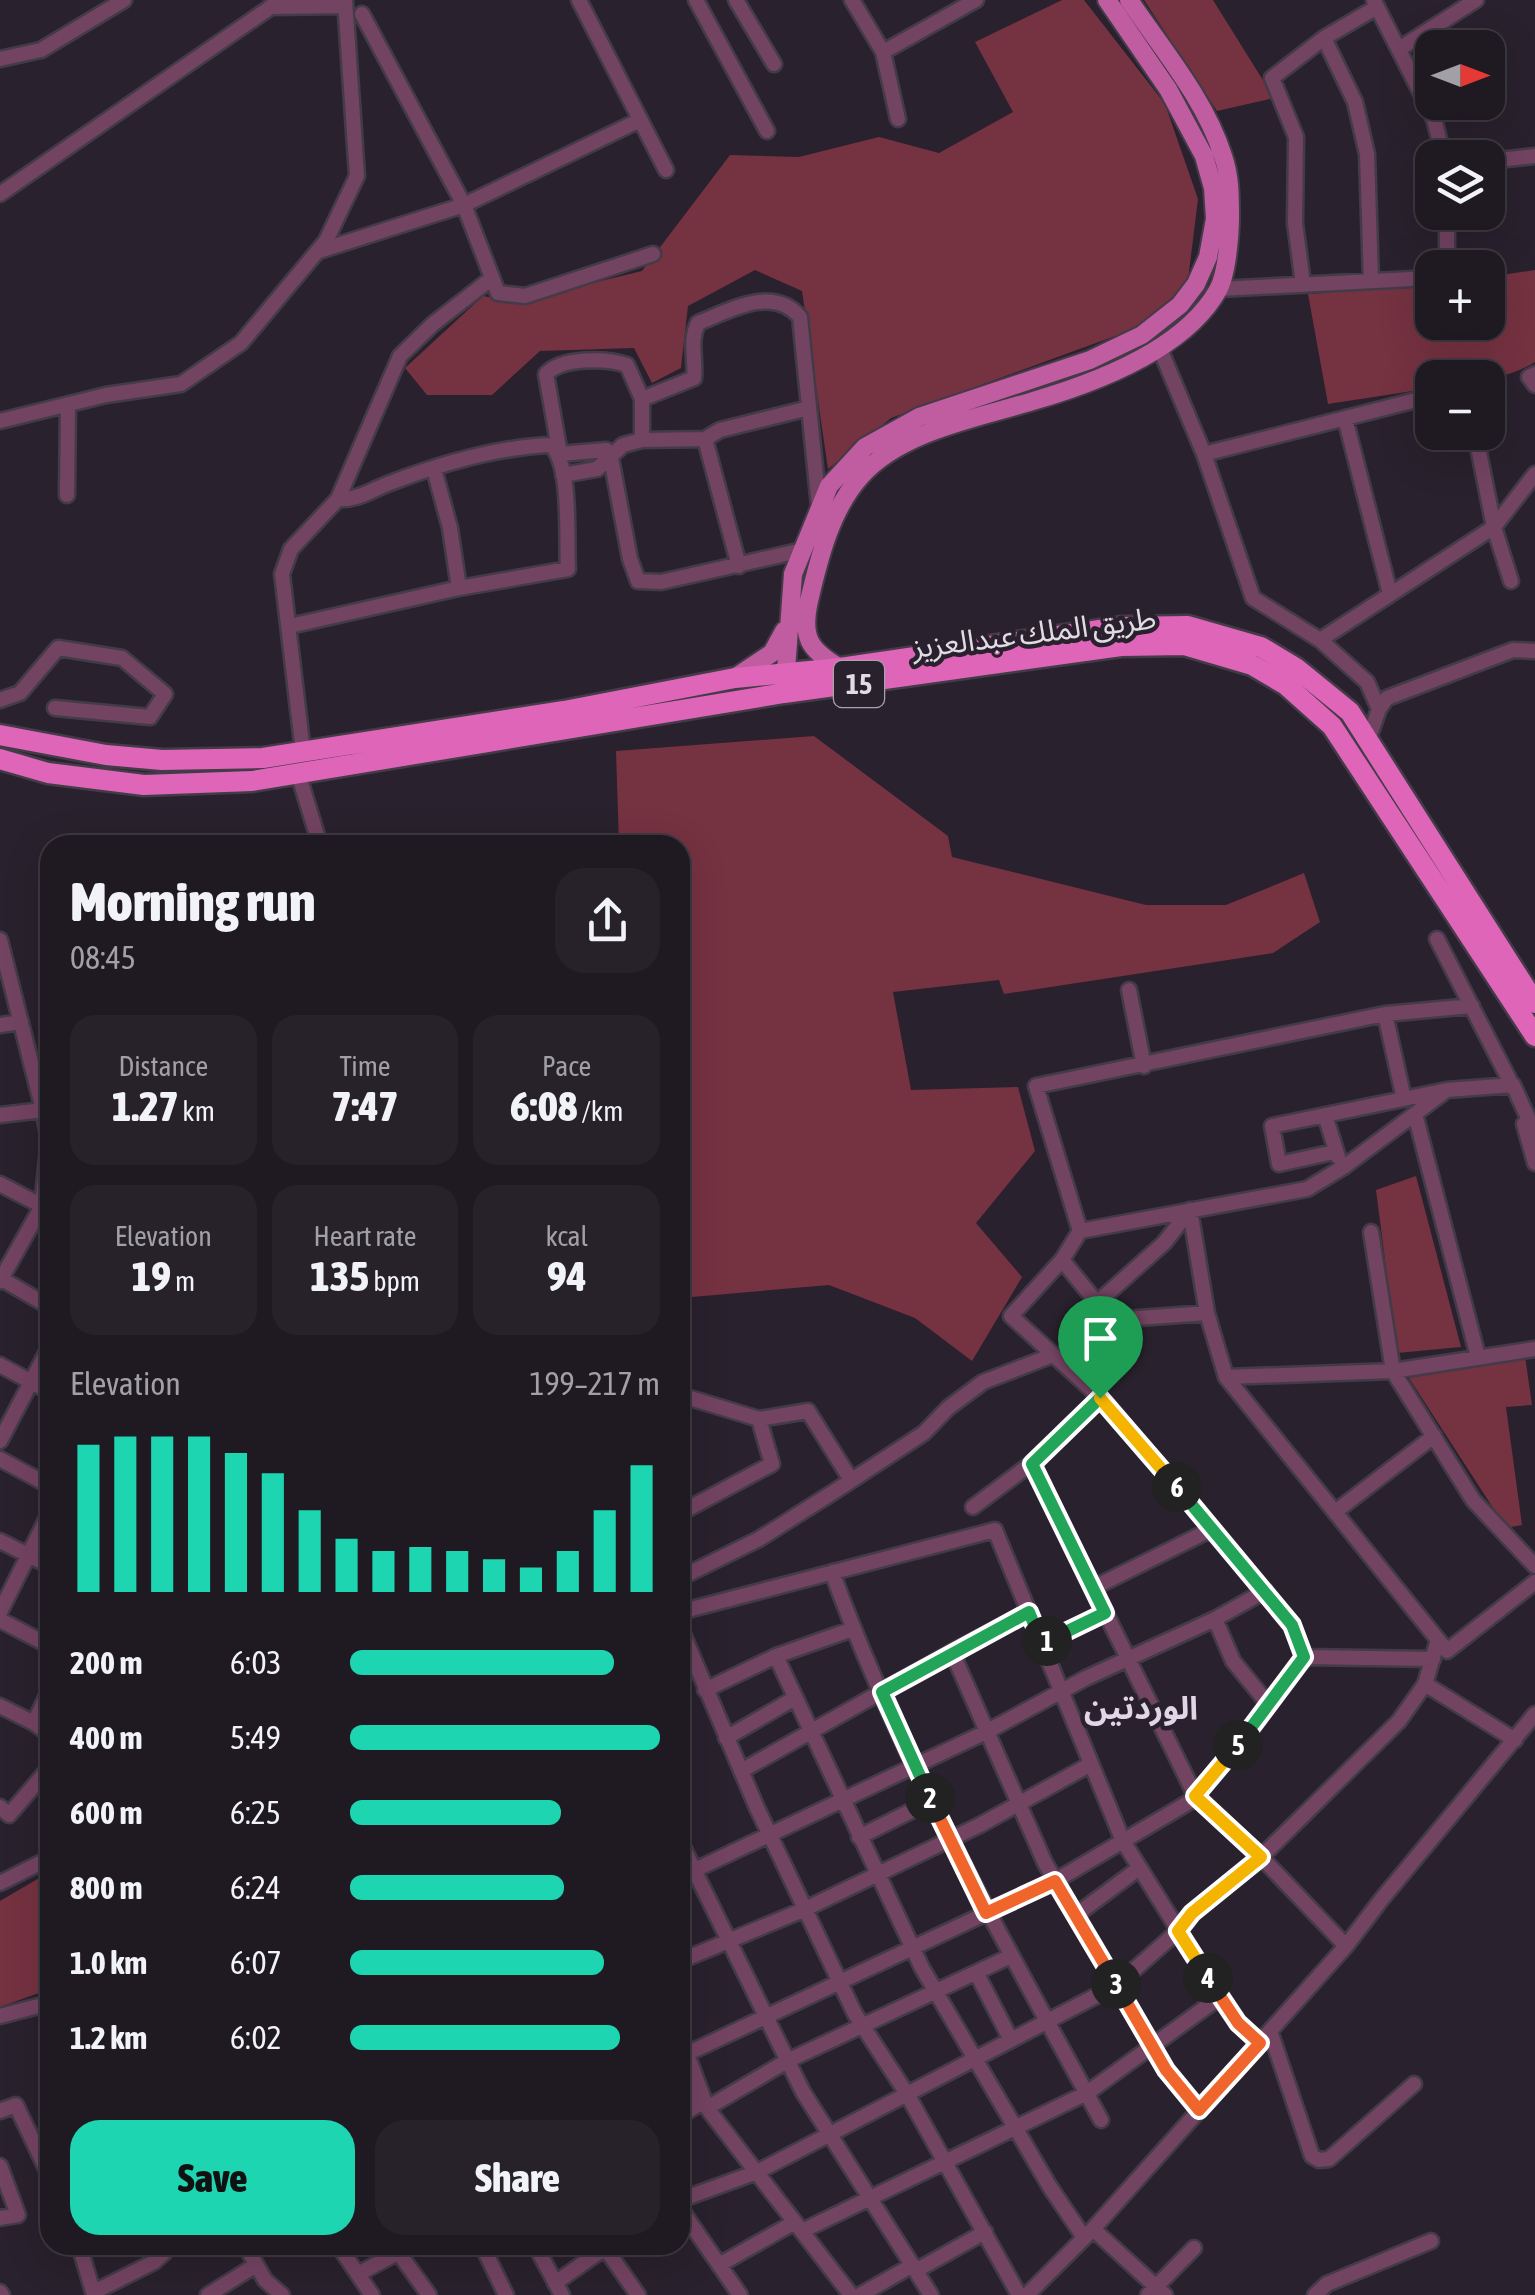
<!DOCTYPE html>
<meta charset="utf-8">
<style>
:root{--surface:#1f1922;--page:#27222a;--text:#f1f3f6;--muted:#a1a0a5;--line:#3c3840;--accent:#1dd5b1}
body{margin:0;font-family:"Asap Condensed","Noto Sans Arabic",sans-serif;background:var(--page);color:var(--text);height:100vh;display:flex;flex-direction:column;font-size:38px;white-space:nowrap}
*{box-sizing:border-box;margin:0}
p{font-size:32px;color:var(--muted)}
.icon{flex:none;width:55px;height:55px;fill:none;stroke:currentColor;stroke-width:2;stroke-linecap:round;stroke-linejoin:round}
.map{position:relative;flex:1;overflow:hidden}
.side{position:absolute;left:40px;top:835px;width:650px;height:1420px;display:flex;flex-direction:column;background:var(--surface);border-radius:30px;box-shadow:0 10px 40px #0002,0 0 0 2px var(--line)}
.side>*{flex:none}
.needle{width:65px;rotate:90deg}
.tools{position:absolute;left:1415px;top:30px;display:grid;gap:20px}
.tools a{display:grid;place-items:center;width:90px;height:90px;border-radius:20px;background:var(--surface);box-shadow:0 10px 40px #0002,0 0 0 2px var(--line);font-size:50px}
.pin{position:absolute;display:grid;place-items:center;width:85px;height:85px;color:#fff;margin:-102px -42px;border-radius:50% 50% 50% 0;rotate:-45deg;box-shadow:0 0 10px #0007}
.pin .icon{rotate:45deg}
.km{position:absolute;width:50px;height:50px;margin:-25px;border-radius:50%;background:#222;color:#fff;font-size:28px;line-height:50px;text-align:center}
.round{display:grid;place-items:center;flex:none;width:105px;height:105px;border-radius:30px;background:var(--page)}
.summary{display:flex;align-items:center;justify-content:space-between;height:170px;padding:0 30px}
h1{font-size:55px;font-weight:800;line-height:75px}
.stats{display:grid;grid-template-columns:repeat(3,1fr);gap:15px;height:170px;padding:10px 30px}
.stats div{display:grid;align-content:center;border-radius:25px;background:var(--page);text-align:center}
.stats b{font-size:42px;font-weight:800}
.stats small{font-size:28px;font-weight:400}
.stats p{font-size:28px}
.chart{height:280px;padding:20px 30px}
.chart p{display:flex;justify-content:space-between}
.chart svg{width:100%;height:180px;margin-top:10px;stroke:var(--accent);stroke-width:6}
.primary-button{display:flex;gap:20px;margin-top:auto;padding:20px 30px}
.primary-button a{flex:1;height:115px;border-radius:30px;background:var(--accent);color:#111;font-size:40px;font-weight:800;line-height:115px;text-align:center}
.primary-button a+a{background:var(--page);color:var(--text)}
ul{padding:0 30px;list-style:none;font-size:32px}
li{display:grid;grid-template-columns:160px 120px 1fr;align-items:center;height:75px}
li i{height:25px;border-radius:12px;background:var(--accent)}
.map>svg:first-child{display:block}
.green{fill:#753241}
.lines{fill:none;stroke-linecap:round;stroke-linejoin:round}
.minor-casing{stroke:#433b47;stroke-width:19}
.major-casing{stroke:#433b47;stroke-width:22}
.highway-casing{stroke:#433b47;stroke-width:25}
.minor{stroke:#734362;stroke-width:14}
.major{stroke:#c05ca0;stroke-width:18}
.highway{stroke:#de65b8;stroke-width:20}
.split-1-casing{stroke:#fff;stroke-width:20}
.split-2-casing{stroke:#fff;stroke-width:20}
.split-3-casing{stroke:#fff;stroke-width:20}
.split-4-casing{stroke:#fff;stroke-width:20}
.split-5-casing{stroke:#fff;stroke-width:20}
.split-6-casing{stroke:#fff;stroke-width:20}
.split-7-casing{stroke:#fff;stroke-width:20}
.split-1{stroke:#22a559;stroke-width:12}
.split-2{stroke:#22a559;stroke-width:12}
.split-3{stroke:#f0652b;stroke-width:12}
.split-4{stroke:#f0652b;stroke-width:12}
.split-5{stroke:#f5b400;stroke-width:12}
.split-6{stroke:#22a559;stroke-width:12}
.split-7{stroke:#f5b400;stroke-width:12}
.labels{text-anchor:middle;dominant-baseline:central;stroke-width:9;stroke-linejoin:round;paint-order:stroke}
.shield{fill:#29212d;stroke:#aaa3ad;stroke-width:2.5}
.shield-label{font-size:28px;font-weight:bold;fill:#e1dbe4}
.street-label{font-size:30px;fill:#e1dbe4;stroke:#29212d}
.neighbourhood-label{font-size:32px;font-weight:bold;fill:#e0d6e7;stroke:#29212d}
</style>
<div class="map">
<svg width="1535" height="2295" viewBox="0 0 1535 2295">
<rect width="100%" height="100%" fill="#29212d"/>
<path class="green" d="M1062 0H1084L1165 104 1198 199 1188 280 1148 324 891 418 828 469 802 291 755 270 688 306 681 368 652 383 634 348 540 351 492 395H427L405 368 483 296 514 302 642 271 730 155 799 157 879 137 939 153 1013 112 975 42Z
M1144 0H1213L1274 98 1217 111Z
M1535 270V362C1498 384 1474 378 1432 378V388L1328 404 1308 294 1432 285V322H1488V277Z
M814 736 948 836 952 857 1146 905H1226L1304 873 1320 922 1273 953 1004 994 999 980 893 992 911 1090 1018 1087 1035 1151 976 1223 1022 1277 972 1361 915 1318 829 1285 680 1298V845H619L616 751Z
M1416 1176 1461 1347 1397 1353 1376 1190Z
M1525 1356 1532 1405 1506 1407 1522 1525 1506 1528 1409 1378Z
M50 1876V1989L0 2007V1901L41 1877Z"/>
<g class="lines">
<g class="minor-casing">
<path id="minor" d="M579 0 666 170
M696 0 767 131
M736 0 774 64
M852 0 883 52 976 0
M1374 1 1434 119 1444 158
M270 7 344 6
M362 14 464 205 498 293 525 296 653 254
M1399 49 1476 0
M883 52 898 119
M0 59 41 50 124 0
M1488 161 1535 156
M0 194 281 0
M1447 212V268
M319 251 464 205 640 120
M1371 281 1367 154 1355 102 1324 38 1377 7
M1303 284 1295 223 1296 137 1272 78 1324 38
M1219 289 1432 278
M1160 349 1204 454 1253 598 1320 640 1367 682 1379 709 1387 698 1513 650 1535 651
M1535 374 1529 377 1535 385
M642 399 627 365C606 358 562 357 546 374L560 454 606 450 611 458 630 559 638 581 661 582 803 550
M1345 418 1390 594
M0 421 106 395 181 384 241 343 326 241 357 176 345 0
M1475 432 1494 527 1511 581
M705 439 739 566
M642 440V399L694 378C696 358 689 341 698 323 731 310 773 285 800 317L819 507
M1204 454 1432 396
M434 469 450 528 459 588
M563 475 597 469 623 445 642 440 705 439 720 430 809 408
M67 495 68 404
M290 626 459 588 568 569C566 538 572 466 551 445 498 447 440 464 390 483 373 489 357 501 338 499
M1320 640 1494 527 1535 474
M0 700 20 693 58 648 122 658 165 694 150 717 55 708
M1368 741 1379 709
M303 752 282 574 291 549 338 499 400 356 433 324 492 278
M298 773 320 845
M1437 939 1514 1089
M0 940 43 1110 0 1115
M1129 990 1144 1066
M1385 1014 1404 1099
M0 1025 21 1022
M1415 1114 1478 1357
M1325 1115 1338 1157
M1524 1124 1535 1163
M1334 1152 1279 1164 1272 1126 1447 1090 1513 1085 1535 1133
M0 1184 48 1209
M1190 1210 1207 1313 1226 1377 1447 1651 1535 1582
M1080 1231 1036 1086 1385 1014 1472 1006
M1371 1232 1393 1371 1473 1500 1535 1566
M1062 1260 1111 1320 1207 1313
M0 1278 50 1307
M0 1281 42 1206 49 1140 43 1110
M1097 1303 1164 1243 1190 1210
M0 1365 50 1392
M1226 1377 1393 1371 1535 1349
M680 1395 759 1419 808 1411 851 1480
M0 1441 50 1346
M0 1459 50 1486
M1032 1463 1195 1795 1261 1857 1346 1946
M973 1507 1032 1463 1100 1398
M1335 1512 1434 1436
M680 1513 772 1464 759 1419
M0 1541 50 1566
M832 1572C902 1764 1004 1941 1101 2120
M680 1578 759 1539 832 1493 924 1433 948 1408 983 1382 1053 1355
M1093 1588 1212 1529
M0 1612 50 1512
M680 1612 995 1530 1123 1841 1220 1997 1238 2023 1259 2043
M1215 1619 1233 1661 1269 1705
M0 1620 50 1646
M680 1627 757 1808 855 2014 907 2094 1019 2295
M1042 1644 1105 1613
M952 1652 1045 1863 1166 2070 1199 2110
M776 1656 853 1629
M1304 1657 1433 1659
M1425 1684 1515 1740
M705 1690 776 1656 922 1968 1050 2187 1083 2236
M0 1706 34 1723 50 1735
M34 1723 50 1689
M726 1738 795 1698
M741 1771 952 1652 1029 1612
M0 1807 9 1815 50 1767
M859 1837 931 1801
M680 1841 803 2092 931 2295
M680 1877 986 1732 1086 1678 1215 1619 1265 1591
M0 1883 50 1858
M1076 1915 1138 1869
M680 1961 803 1910 980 1825 1091 1764
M977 1974 1011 2040
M0 2016 50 2003
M1270 2031 1312 2156 1319 2160 1329 2159 1414 2084
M680 2035 707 2108 787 2061 1011 1956
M680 2057 1055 1881 1191 1801 1251 1729 1304 1657 1292 1625 1104 1401 1011 1316 1062 1260 1080 1231 1307 1189 1345 1166 1447 1090
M680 2073 851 2295
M0 2111 16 2105 50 2177
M680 2116 702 2102
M0 2166 18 2215 0 2218
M680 2200 757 2172 1117 1985 1178 1931 1191 1913 1261 1857 1399 1721 1425 1684 1438 1640
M680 2208 740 2295
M1093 2229 1165 2295
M802 2231 1087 2093 1220 1997
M79 2245 94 2295
M245 2245 265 2280 282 2295
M338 2245 372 2295
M393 2245 429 2295
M482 2245 506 2295
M535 2245 562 2295
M603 2245 638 2295
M719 2265 795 2222
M917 2270 985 2232
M358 2274 412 2245
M555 2283 605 2248
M0 2292 2 2295
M94 2292 154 2262 164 2253 161 2245
M208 2295 256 2265
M860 2295 913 2265
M1027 2295 1093 2229 1346 1946 1381 1900 1535 1714
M1148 2295 1194 2248
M1315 2295 1327 2284 1431 2241"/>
</g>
<g class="major-casing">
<path id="major" d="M840 668C809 650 801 637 809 601 819 558 831 509 861 476 901 431 978 418 1033 401 1095 383 1185 349 1218 290 1227 274 1230 234 1230 216 1230 195 1230 176 1223 156 1205 99 1162 49 1129 0
M736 677 772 653 784 631
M785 684 793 574 829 486 865 447 919 417 1090 360 1142 335 1180 305 1196 284 1208 257 1215 219 1213 188 1204 156 1168 89 1107 0"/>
</g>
<g class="highway-casing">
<path id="highway" d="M0 735 106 755 162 760 263 758 564 711 735 678 840 668 1120 627 1188 626 1261 647 1296 668 1350 712 1535 1003
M0 759 48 773 144 785 252 781 784 693 1121 646 1184 645 1252 665 1286 685 1332 726 1535 1036"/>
</g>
<use href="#minor" class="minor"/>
<use href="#major" class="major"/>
<use href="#highway" class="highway"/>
</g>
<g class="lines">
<g class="split-1-casing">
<path id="split-1" d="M1047 1641 1105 1613 1032 1464 1100 1398"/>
</g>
<g class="split-2-casing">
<path id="split-2" d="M930 1798 882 1692 1029 1612 1042 1644 1047 1641"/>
</g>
<g class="split-3-casing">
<path id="split-3" d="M930 1798 986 1913 1055 1881 1116 1984"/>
</g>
<g class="split-4-casing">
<path id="split-4" d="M1116 1984 1166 2070 1199 2110 1260 2043 1238 2023 1208 1978"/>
</g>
<g class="split-5-casing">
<path id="split-5" d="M1208 1978 1178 1931 1192 1913 1261 1857 1195 1796 1238 1745"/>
</g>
<g class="split-6-casing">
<path id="split-6" d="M1177 1487 1292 1625 1304 1657 1238 1745"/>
</g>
<g class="split-7-casing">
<path id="split-7" d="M1100 1398 1177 1487"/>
</g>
<use href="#split-1" class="split-1"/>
<use href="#split-2" class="split-2"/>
<use href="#split-3" class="split-3"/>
<use href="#split-4" class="split-4"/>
<use href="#split-5" class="split-5"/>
<use href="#split-6" class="split-6"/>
<use href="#split-7" class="split-7"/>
</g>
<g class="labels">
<rect class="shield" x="834" y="661" width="50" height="46" rx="8"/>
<g class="shield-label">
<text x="859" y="684">15</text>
</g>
<g class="street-label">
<text transform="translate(1034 632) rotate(-7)">طريق الملك عبدالعزيز</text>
</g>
<g class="neighbourhood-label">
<text x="1141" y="1707">الوردتين</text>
</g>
</g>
</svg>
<div class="tools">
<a><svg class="needle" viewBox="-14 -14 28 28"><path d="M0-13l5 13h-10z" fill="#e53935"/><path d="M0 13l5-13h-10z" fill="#a1a0a5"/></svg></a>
<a><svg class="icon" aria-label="layers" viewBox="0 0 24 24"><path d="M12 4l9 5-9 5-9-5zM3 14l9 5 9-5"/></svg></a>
<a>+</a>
<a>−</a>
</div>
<div class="pin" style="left:1100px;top:1398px;background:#1e9e55"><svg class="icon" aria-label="arrive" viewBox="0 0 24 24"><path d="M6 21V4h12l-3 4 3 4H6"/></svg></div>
<b class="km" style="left:1047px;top:1641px">1</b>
<b class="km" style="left:930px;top:1798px">2</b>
<b class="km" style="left:1116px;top:1984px">3</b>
<b class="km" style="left:1208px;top:1978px">4</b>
<b class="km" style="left:1238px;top:1745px">5</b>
<b class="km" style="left:1177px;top:1487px">6</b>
<section class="side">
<div class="summary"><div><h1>Morning run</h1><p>08:45</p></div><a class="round"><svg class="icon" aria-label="share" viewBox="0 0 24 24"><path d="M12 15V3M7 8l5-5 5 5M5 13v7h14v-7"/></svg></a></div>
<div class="stats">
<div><p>Distance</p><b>1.27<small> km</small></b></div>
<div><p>Time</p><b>7:47</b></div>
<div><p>Pace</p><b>6:08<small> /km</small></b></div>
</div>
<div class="stats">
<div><p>Elevation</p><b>19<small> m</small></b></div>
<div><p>Heart rate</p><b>135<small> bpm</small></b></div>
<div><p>kcal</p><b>94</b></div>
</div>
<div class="chart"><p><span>Elevation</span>199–217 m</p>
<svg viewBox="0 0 160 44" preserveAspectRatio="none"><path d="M5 44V8M15 44V6M25 44V6M35 44V6M45 44V10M55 44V15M65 44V24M75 44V31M85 44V34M95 44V33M105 44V34M115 44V36M125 44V38M135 44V34M145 44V24M155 44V13"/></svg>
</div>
<ul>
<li><b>200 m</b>6:03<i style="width:85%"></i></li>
<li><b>400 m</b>5:49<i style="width:100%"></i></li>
<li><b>600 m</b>6:25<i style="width:68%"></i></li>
<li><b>800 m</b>6:24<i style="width:69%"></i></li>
<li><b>1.0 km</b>6:07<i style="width:82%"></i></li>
<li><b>1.2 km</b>6:02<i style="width:87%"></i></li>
</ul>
<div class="primary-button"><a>Save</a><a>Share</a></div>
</section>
</div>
